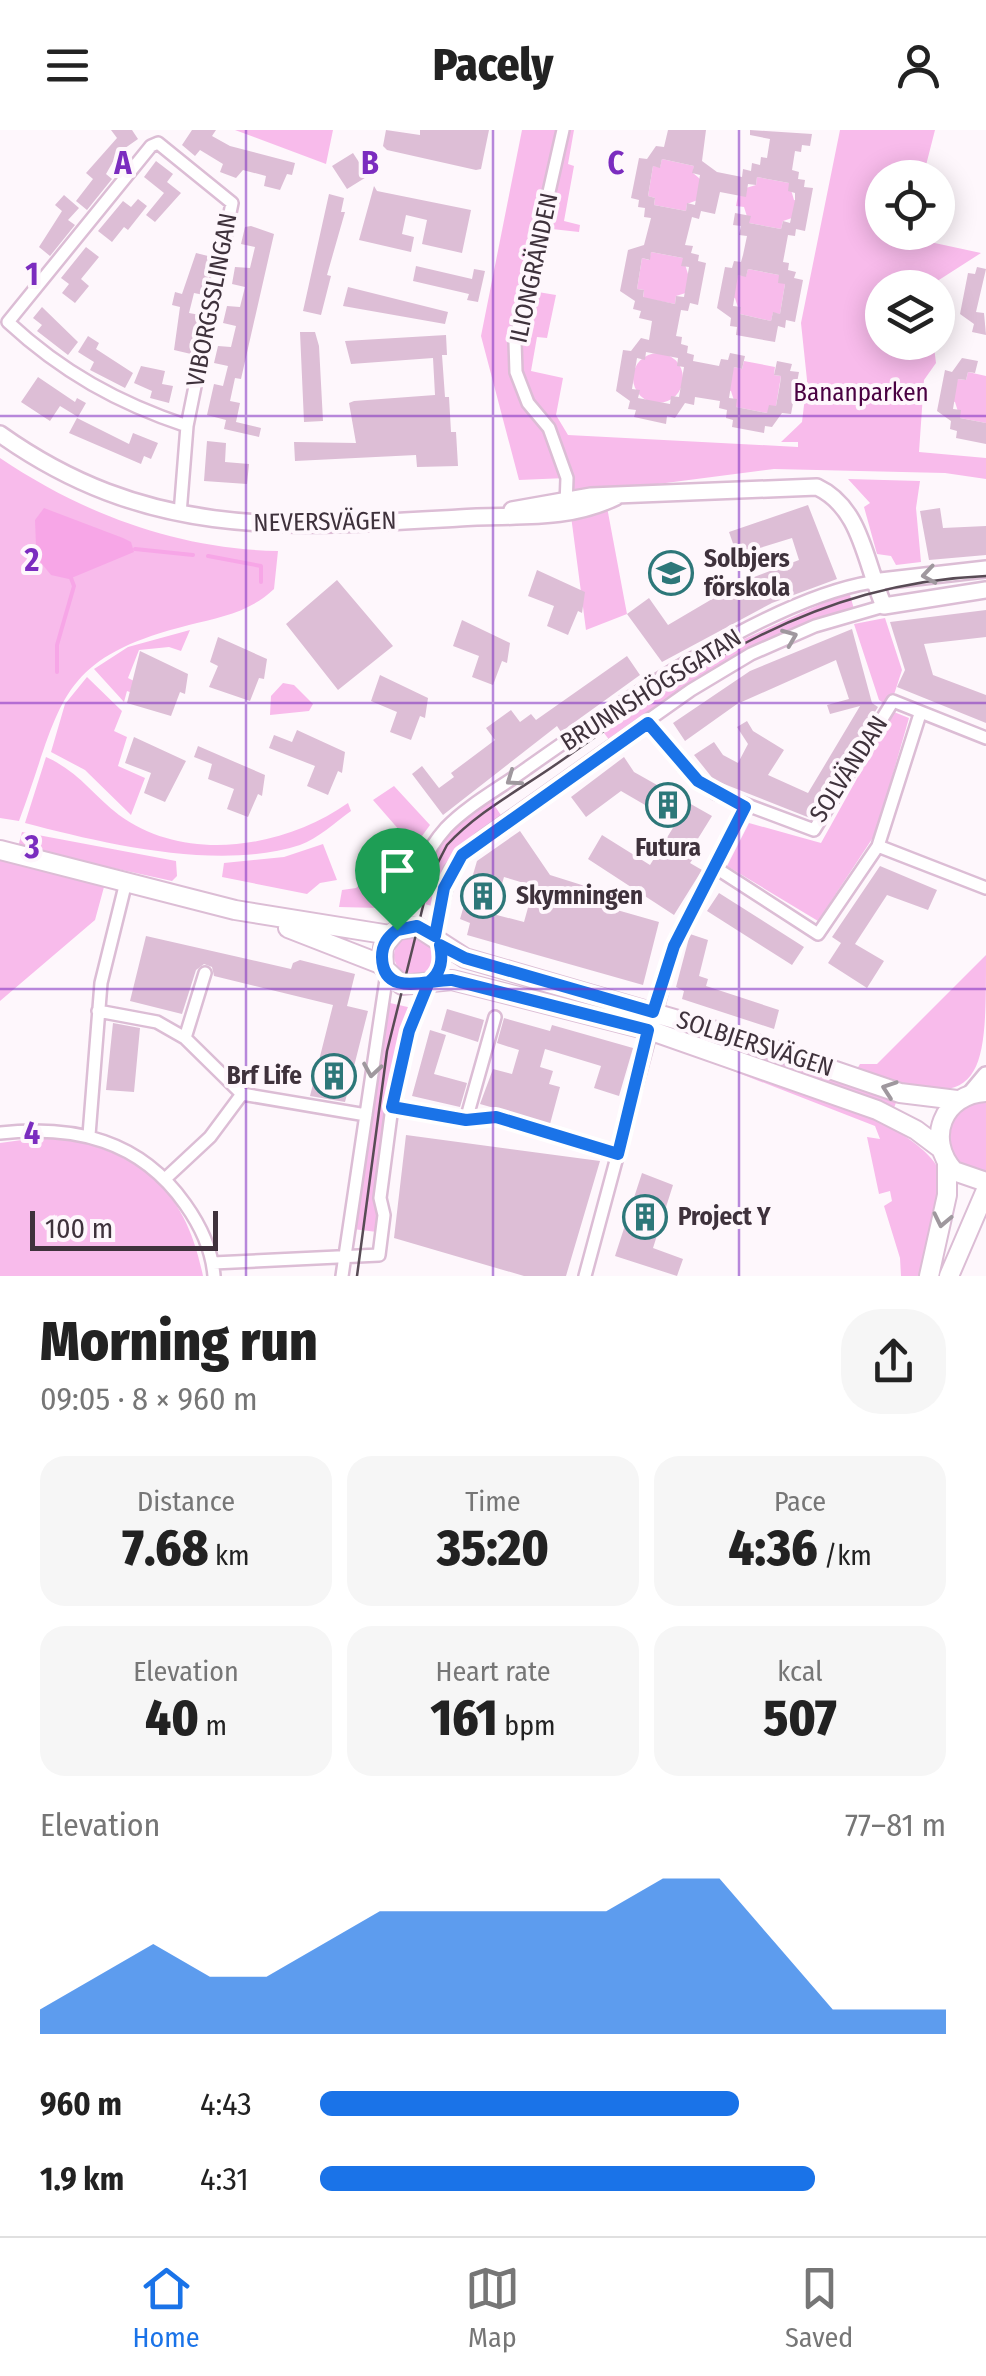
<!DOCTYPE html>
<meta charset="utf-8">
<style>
:root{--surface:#fff;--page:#f6f6f6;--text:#222;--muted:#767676;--line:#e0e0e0;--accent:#1a73e8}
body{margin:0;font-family:"Fira Sans Condensed",sans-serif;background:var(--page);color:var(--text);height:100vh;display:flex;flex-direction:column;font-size:38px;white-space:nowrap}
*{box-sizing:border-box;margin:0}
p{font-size:32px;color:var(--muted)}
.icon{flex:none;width:55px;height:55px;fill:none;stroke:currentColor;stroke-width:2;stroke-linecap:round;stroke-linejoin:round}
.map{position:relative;height:1146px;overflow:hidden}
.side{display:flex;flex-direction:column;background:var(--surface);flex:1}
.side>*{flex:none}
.tools{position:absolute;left:865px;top:30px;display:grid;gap:20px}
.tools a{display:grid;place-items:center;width:90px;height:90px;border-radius:50%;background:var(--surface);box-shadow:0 5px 25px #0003;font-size:50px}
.scale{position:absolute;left:30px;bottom:25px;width:188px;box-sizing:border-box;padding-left:10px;border:5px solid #3f323c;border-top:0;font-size:28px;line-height:35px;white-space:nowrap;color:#3f323c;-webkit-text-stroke:8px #fef7fc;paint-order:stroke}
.pin{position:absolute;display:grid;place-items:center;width:85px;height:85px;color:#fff;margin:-102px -42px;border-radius:50% 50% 50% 0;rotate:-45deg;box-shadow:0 0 10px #0007}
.pin .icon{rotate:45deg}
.round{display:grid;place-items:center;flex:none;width:105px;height:105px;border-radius:40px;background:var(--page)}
.headline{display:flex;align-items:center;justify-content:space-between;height:170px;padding:0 40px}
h1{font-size:55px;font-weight:800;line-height:75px}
.stats{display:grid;grid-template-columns:repeat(3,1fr);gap:15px;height:170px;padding:10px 40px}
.stats div{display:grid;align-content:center;border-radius:25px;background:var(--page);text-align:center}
.stats b{font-size:50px;font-weight:800}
.stats small{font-size:28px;font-weight:400}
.stats p{font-size:28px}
.chart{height:280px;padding:20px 40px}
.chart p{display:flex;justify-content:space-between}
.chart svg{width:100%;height:180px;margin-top:10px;fill:var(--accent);opacity:.7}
ul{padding:0 40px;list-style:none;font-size:32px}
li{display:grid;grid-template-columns:160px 120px 1fr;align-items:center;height:75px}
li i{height:25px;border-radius:12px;background:var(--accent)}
header{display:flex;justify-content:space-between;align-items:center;height:130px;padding:0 40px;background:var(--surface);font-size:45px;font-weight:800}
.dock{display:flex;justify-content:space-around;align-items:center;height:140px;border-top:2px solid var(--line);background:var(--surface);font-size:28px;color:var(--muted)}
.dock a{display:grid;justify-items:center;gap:5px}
.dock .on{color:var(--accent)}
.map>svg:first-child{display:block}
.green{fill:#f8bbeb}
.water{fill:#f7a6e7}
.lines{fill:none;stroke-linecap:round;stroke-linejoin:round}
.stream{stroke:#f7a6e7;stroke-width:4}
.building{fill:#ddbed6;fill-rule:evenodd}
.minor-casing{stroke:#dcbdd5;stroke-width:16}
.tertiary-casing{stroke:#dcbdd5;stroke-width:20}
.secondary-casing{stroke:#dcbdd5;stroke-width:22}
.minor{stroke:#fff;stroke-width:11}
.tertiary{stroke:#fff;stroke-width:15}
.secondary{stroke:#fff;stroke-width:18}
.tram{stroke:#584b55;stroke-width:2.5}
.oneway{stroke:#9f989e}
.route-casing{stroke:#fff;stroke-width:20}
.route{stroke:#1a73e8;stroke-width:12}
.grid{fill:none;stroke:#7b2cbf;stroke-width:2.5;stroke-opacity:0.55}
.labels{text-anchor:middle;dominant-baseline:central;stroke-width:8;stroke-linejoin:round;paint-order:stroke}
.street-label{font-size:25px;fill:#3f323c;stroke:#fef7fc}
.park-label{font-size:25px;fill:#4a0142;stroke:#fef7fc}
.poi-label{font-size:25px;font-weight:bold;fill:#3f323c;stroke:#fef7fc;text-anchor:start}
.grid-label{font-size:32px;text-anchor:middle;font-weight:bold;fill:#7b2cbf;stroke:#fef7fc;stroke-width:8;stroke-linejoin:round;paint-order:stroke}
</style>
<header><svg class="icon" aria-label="menu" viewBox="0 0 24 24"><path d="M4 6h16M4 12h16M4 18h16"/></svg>Pacely<svg class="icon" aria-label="person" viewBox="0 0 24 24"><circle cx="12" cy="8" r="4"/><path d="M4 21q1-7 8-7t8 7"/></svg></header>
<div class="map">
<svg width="986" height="1146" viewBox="0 0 986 1146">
<rect width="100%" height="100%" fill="#fef7fc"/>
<path class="green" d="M235 0H333L326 34Z
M522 0H574L568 34 574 36 564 91 580 95 579 102 552 99 538 162 556 165 547 208 537 207 531 241 563 248 556 285 568 305 798 317V312H781L802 292 807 250 801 193 840 0H935L923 47 882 48V102L920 103 921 117 930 112 981 123 928 157 882 158V212L925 213 934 217 936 233 924 250 919 322 986 328V349L945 343 774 339 604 361 627 484 586 500 566 348 519 350 481 206Z
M662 29 694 36 693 43 706 54 703 68 687 74 686 81 654 75 655 68 648 66 653 36 660 37Z
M757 47 789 53 794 70 801 71 798 86 783 91 781 99 749 93 744 77 736 76 739 60 756 55Z
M651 122 683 128 688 144 695 146 692 161 676 166 675 174 643 168 644 160 637 159 642 128 649 130Z
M748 139 779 145 785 154 780 184 773 183 771 191 740 184 735 168 727 167 738 145 746 146Z
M633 248a25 25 0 1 1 50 0a25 25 0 1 1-50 0Z
M744 231 775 237 774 245 781 246 776 276 767 283 736 277 731 261 723 259 734 237 742 239Z
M968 242 986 246V293L960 288 955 272 947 270 958 249 966 250Z
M0 328C83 384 177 419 278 421L274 459C250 482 221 487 189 495 54 529 63 573 19 691L0 688Z
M848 349 920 351 916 378 921 432 896 435 891 426 877 424 864 377 870 373Z
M849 461 855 483 727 532 664 573 613 615 598 595 718 521Z
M885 488 902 540 890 577 879 570 854 494Z
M190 500 181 521 169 517 139 520 128 548 150 559 146 568 127 561 124 572 94 539 128 517Z
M87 547 122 581 114 601 127 607 118 636 145 648 131 685 85 640 51 622 65 574Z
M283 553 294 555 313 574 309 581 270 585 271 566Z
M894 582 909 588 876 703 818 791 727 736 749 693 821 713Z
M46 627C78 641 93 665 119 685 186 734 284 718 348 673L351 681C336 692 317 709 300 715 219 741 105 714 25 693Z
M394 656 430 695 414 717 373 670Z
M490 669 505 691 464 718 439 778 414 771C428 725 452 697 490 669Z
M22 702 176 731 177 746 172 751 18 717Z
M323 714 337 750 320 753 307 764 222 747 224 733 284 727Z
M0 726 104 757 95 790 0 871Z
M380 738 390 745 400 743 380 778 339 777 342 760 356 758Z
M394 825a20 20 0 1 1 40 0a20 20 0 1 1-40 0Z
M986 825C986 946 986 990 857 939L860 934H877Z
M390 873 412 878 402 909 377 1102 353 1099Z
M660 890 898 968 893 980 663 897Z
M669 916C735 938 906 980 939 1039L934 1089 920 1146H901L900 1128 884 1076 892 1071 890 1061 879 1064 867 1007 880 1009 875 996Z
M986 971V1043L959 1034C938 1007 951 973 986 971Z
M58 1005C142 1026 185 1057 203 1146H0V1013Z"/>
<path class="water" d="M44 378 123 408 131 412 134 422 69 449 51 445 38 429 36 416 35 390Z"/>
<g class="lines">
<path class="stream" d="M135 419 193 425
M208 426 261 436V452
M57 542V515L74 456 71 448"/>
</g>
<path class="building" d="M111 0H132L138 9 118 23 106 44 112 49 87 80 76 71 93 49 86 43 117 8Z
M192 0H216L212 6 230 16 295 33 292 45 287 44 280 60 264 56 266 46 243 40 236 48 220 42 223 34 200 20 195 26 182 15Z
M386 0 420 5V0H489L481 39 476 40 387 20 383 16Z
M668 0H706L702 31 717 42 742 47 743 39 751 41 752 33 760 35 761 27 767 28 770 9 750 5V0L812 4 810 16 802 15 801 22 795 21 792 40 799 42 798 49 805 50 804 57 813 58 805 101 796 99 795 106 788 105 783 132 789 133 788 140 796 142 794 148 803 150 795 192 786 190 785 198 778 196 775 212 736 205 737 197 730 196 731 188 717 178 725 137 732 138 734 131 741 132 743 125 747 106 739 105 741 96 733 95 735 83 751 86 749 93 781 99 783 91 790 93 795 70V63L788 61 789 53 757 47 756 55 748 54 746 67 720 62 715 84 701 81 699 89 692 87 685 115 693 116 691 123 699 125 698 131 706 133 698 175 690 173 688 181 681 180 676 206 682 207 681 214 688 216 687 223 694 225 693 231 719 236 721 229 728 230 730 223 745 226 742 239 734 237 729 268 737 269 736 277 767 283 769 275 776 276 780 254 781 246 774 245 777 231 792 234 790 241 799 242 791 284 782 283 772 297 765 296 764 303 732 297 733 290 726 288 727 280 719 278 720 271 695 267 694 275 685 273 675 288 667 286 666 294 634 287 636 280 628 279 630 271 616 261 623 220 631 221 641 208 649 210 652 191 639 188 641 181 633 179 635 171 620 161 628 120 644 115 651 88 644 87 645 78 638 77 639 70 631 68 639 28 647 29 656 16 664 17ZM662 29 694 36 692 43 700 45 695 75 687 73 686 81 654 75 655 68 648 66 653 36 660 38ZM651 122 683 128 681 136 689 137 684 167 676 166 675 174 643 167 644 160 637 159 642 128 650 130ZM748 139 779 145 778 153 785 154 780 184 773 182 771 191 740 184 741 177 733 176 738 145 746 147ZM646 222 678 228 677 236 684 237 679 267 671 266 670 274 638 268 640 260 632 259 637 228 645 230Z
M353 23 368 46 347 59 332 36Z
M156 31 173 44 167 52 181 63 155 92 146 85 164 63 144 47Z
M374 56 377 61 471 80 462 123 422 114 427 90 406 85 402 104 414 107 411 122 359 110Z
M329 64 344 68 341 82H345L327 145 331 146 321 185 303 181Z
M64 65 79 78 68 90 75 95 50 126 39 117 62 81 55 75Z
M138 69 147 76 128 100 124 97 112 112 98 101 123 71 131 77Z
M251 96 274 104 241 249 235 248 230 271 240 273 236 292 261 298 259 307 224 299 226 290 207 285 214 254 223 256 228 236 214 233 218 216 231 217 236 196 223 193 227 176 240 177 245 157 232 154 235 137 250 138 255 117 241 114 245 97Z
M86 117 99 127 81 149 89 156 75 173 62 163 69 154 61 148Z
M196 123 212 127 204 165 194 163 189 183 200 185 191 224 174 220 180 177 172 175 175 162 182 164Z
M416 136 472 149 474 139 485 141 478 172 467 170 469 164 413 151Z
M977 137 986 139 976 182 984 183 986 205 972 202 974 194 960 184 968 143 975 144Z
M348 157 448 182 445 194 343 176Z
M42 177 78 212 68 225 37 201 42 195 33 188Z
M300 202H315L319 216 323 291 304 292Z
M446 205 447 225H442L445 267H449L451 302H456L458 336 417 337 416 325 295 331 294 312 356 313 349 273 354 271 435 265 433 228 351 234 345 211Z
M88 206 99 213 96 219 133 243 125 258 90 240 94 232 78 222Z
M962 228 978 231 975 243 968 242 966 250 958 249 953 279 961 280 960 288 986 293V314L956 308 957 301 950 299 951 291 937 281 945 240 952 242Z
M141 236 165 241 162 254 173 256 169 273 150 268 152 261 134 253Z
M38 247 75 272 77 268 86 273 78 287 60 276 50 291 21 272Z
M77 288 129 314 133 303 158 313 151 329 144 326 141 334 69 303Z
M207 311 226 313 225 332 249 334 247 354 204 351Z
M808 375 837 449 772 473 662 532 627 484 649 468 668 495 741 452 799 430 792 408 737 425 729 402Z
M940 378 943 398 986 396V425L929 430 920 381Z
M537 440 585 462 582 483 578 481 568 505 547 496 554 476 528 466Z
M337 450 393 516 338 560 286 494Z
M986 480V507L924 514 933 545 986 565V593L897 557 905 540 890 492Z
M462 490 510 513 507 533 502 531 493 555 472 547 479 526 453 516Z
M852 499 872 573 878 577 810 688 714 650 694 625 714 612 723 625 738 633 748 614 737 597 747 591 753 601 784 620 768 645 808 663 860 576 830 584 827 575 849 569 836 530 737 574 685 611 673 593 750 541Z
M218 507 267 529 264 549 259 548 250 571 209 557 218 536 210 532Z
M140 521 188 544 185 564 180 562 171 586 127 573Z
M627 526 640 545 561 602 557 596 443 685 412 644 422 636 439 658 454 647 451 643 495 610 486 598 511 580 520 592 531 584 536 590Z
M380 545 428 568 425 588 420 586 411 610 390 602 397 582 371 571Z
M297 600 345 622 342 643 338 641 328 665 307 656 315 636 269 618 274 605 292 612Z
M134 607 186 631 165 672 144 663 151 643 125 633Z
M198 616 265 645 262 666 258 664 248 687 227 679 234 659 208 649 212 634 194 627Z
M624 627 634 642 712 686 694 715 700 719 690 733 702 740 674 785 588 729 602 705 650 735 676 693 621 661 586 687 571 667Z
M520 701 550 745 620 767 617 780 659 792 643 855 467 805 470 793 460 789 477 731ZM504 747 534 756 524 792 493 784Z
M880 736 937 760 928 780 887 765 855 814 884 831 867 858 828 833 841 813 832 807Z
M719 763 804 817 792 835 707 781Z
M690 804 708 810 699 846 708 849 706 856 779 880 774 899 682 869 684 861 676 857Z
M146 806 291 839 293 833 300 830 355 844 347 876 368 881 345 972 310 966 333 875 214 846 212 837 204 834 196 840 182 884 130 871Z
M447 879 484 890 478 912 441 900Z
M504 888 550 901 552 895 633 918 619 966 594 958 601 936 545 919 540 937 553 941 549 954 560 957 550 994 480 974 493 939 512 944 519 920 497 913Z
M113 893 140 898 134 962 106 960Z
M430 900 446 905 434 944 467 953 460 977 412 966Z
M406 1005 600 1031 566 1146H524L394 1108Z
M642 1043 673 1055 653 1118 683 1129 677 1146 615 1126Z"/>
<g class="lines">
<g class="minor-casing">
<path id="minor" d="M563 0 515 212 516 242 528 273 549 298 567 348 566 375
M180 384 187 296C118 273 62 242 8 192L151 16 158 13 232 73 187 296
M647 593 683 636 715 663 814 700 893 571 986 608
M878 716 986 758
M716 738 818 804 878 716 920 584
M397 800C411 763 419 728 446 698 468 675 500 658 526 639 614 577 767 469 872 452
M435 807 450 740 480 709 691 560 751 524 815 496 884 476
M98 881 157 892 185 908 242 964 366 985
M185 908 205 843
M392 977 466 990 496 987 617 1024
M466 990 495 887
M0 1003C75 995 140 1010 185 1074 200 1095 212 1120 214 1146
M89 1005 101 853 126 752
M166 1048 210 1007 242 964
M213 1133 379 1125 384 1085 380 1068 392 977 409 901 429 852
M342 1146 387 843
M585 1146 674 815 745 677"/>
</g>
<g class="tertiary-casing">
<path id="tertiary" d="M0 304C149 410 287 398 459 388 513 384 565 392 616 367
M512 380 591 366 817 357C862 378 865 434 884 476L986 460
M872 452 986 439
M971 963 986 945"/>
</g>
<g class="secondary-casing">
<path id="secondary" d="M0 720 235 780 390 805
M288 798 383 835
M986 962C943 964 925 1009 954 1041L986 1052
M940 1018 916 1000 877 980 649 900 452 850 402 855 384 838 383 817 397 800 417 797 465 828 733 906 900 963 957 970
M929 1146 947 1065V1033
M949 1146 986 1060"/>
</g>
<use href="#minor" class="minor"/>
<use href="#tertiary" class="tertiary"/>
<use href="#secondary" class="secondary"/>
<path class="tram" d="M357 1146 387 921 430 748 447 715C477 682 521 659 558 633 693 538 814 453 986 446"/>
</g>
<defs><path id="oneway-chevron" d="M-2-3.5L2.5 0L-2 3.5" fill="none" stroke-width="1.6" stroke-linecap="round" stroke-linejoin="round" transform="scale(2.5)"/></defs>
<g class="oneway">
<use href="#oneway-chevron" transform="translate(929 445) rotate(171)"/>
<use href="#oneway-chevron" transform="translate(790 507) rotate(-22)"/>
<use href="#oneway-chevron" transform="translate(513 649) rotate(145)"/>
<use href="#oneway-chevron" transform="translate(372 940) rotate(99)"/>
<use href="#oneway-chevron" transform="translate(889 959) rotate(-161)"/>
<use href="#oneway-chevron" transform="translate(942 1090) rotate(102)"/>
</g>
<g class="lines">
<g class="route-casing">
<path id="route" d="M397 800C388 807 382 814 382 827 383 869 429 849 452 850L648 900 618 1024 496 987 466 990 392 977 409 901 429 852C442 842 443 829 440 815L465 828 653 882 674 816 745 677 698 651 648 593 462 725 444 758 435 806 417 796 397 800"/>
</g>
<use href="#route" class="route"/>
</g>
<path class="grid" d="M246 0V1146M493 0V1146M739 0V1146M0 286H986M0 573H986M0 859H986"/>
<defs>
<g id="school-ring" transform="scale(2.25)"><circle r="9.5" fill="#fef7fc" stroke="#2d7779" stroke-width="1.5"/><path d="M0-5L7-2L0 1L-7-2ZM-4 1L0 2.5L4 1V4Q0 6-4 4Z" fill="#2d7779"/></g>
<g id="building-ring" transform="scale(2.25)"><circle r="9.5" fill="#fef7fc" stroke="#2d7779" stroke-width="1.5"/><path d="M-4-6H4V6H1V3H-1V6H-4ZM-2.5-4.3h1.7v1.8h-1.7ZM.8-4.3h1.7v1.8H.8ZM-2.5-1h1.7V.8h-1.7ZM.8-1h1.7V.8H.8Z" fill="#2d7779"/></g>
</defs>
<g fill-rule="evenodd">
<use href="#school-ring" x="671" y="443"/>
<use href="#building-ring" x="668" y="675"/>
<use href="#building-ring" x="483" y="766"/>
<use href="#building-ring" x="334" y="946"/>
<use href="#building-ring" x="645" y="1087"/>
</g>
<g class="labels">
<g class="street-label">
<text transform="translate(534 138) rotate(-78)">ILIONGRÄNDEN</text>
<text transform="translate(212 170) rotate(-79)">VIBORGSSLINGAN</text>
<text transform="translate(325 392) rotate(-1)">NEVERSVÄGEN</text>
<text transform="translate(651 560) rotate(-32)">BRUNNSHÖGSGATAN</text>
<text transform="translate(849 639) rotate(-57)">SOLVÄNDAN</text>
<text transform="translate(755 914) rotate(18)">SOLBJERSVÄGEN</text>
</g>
<g class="park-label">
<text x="861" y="263">Bananparken</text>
</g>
<g class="poi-label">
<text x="704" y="429">Solbjers<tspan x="704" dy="29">förskola</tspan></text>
<text x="668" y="718" text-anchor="middle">Futura</text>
<text x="516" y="766">Skymningen</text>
<text x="302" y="946" text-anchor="end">Brf Life</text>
<text x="678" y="1087">Project Y</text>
</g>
</g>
<g class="grid-label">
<text x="123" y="44">A</text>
<text x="370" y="44">B</text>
<text x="616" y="44">C</text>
<text x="32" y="155">1</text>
<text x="32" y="441">2</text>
<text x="32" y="728">3</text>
<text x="32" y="1014">4</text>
</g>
</svg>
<div class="tools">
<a><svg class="icon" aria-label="locate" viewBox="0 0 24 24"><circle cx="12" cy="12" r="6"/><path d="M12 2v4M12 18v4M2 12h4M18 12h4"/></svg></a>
<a><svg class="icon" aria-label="layers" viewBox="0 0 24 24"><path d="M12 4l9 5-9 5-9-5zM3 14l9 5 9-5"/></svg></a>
</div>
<div class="scale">100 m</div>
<div class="pin" style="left:397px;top:800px;background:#1e9e55"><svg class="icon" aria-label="arrive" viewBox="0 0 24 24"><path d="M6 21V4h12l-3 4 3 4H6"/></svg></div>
</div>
<section class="side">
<div class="headline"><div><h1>Morning run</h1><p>09:05 · 8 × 960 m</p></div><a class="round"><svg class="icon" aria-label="share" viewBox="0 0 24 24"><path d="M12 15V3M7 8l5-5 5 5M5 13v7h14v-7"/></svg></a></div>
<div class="stats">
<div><p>Distance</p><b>7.68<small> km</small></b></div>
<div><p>Time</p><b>35:20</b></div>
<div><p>Pace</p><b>4:36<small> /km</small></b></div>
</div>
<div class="stats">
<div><p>Elevation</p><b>40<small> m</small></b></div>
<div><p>Heart rate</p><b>161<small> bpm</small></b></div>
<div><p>kcal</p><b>507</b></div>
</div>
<div class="chart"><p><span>Elevation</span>77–81 m</p>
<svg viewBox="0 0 160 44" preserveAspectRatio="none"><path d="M0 44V38L10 30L20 22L30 30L40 30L50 22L60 14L70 14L80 14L90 14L100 14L110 6L120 6L130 22L140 38L150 38L160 38V44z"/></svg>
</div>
<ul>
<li><b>960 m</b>4:43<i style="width:67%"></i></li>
<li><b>1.9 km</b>4:31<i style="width:79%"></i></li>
</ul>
</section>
<nav class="dock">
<a class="on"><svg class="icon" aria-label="home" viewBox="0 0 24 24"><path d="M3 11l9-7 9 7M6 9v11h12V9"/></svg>Home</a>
<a><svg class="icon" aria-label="map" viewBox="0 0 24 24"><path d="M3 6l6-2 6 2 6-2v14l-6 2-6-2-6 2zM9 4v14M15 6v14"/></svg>Map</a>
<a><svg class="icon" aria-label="saved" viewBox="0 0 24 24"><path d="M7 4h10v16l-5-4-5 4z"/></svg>Saved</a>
</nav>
